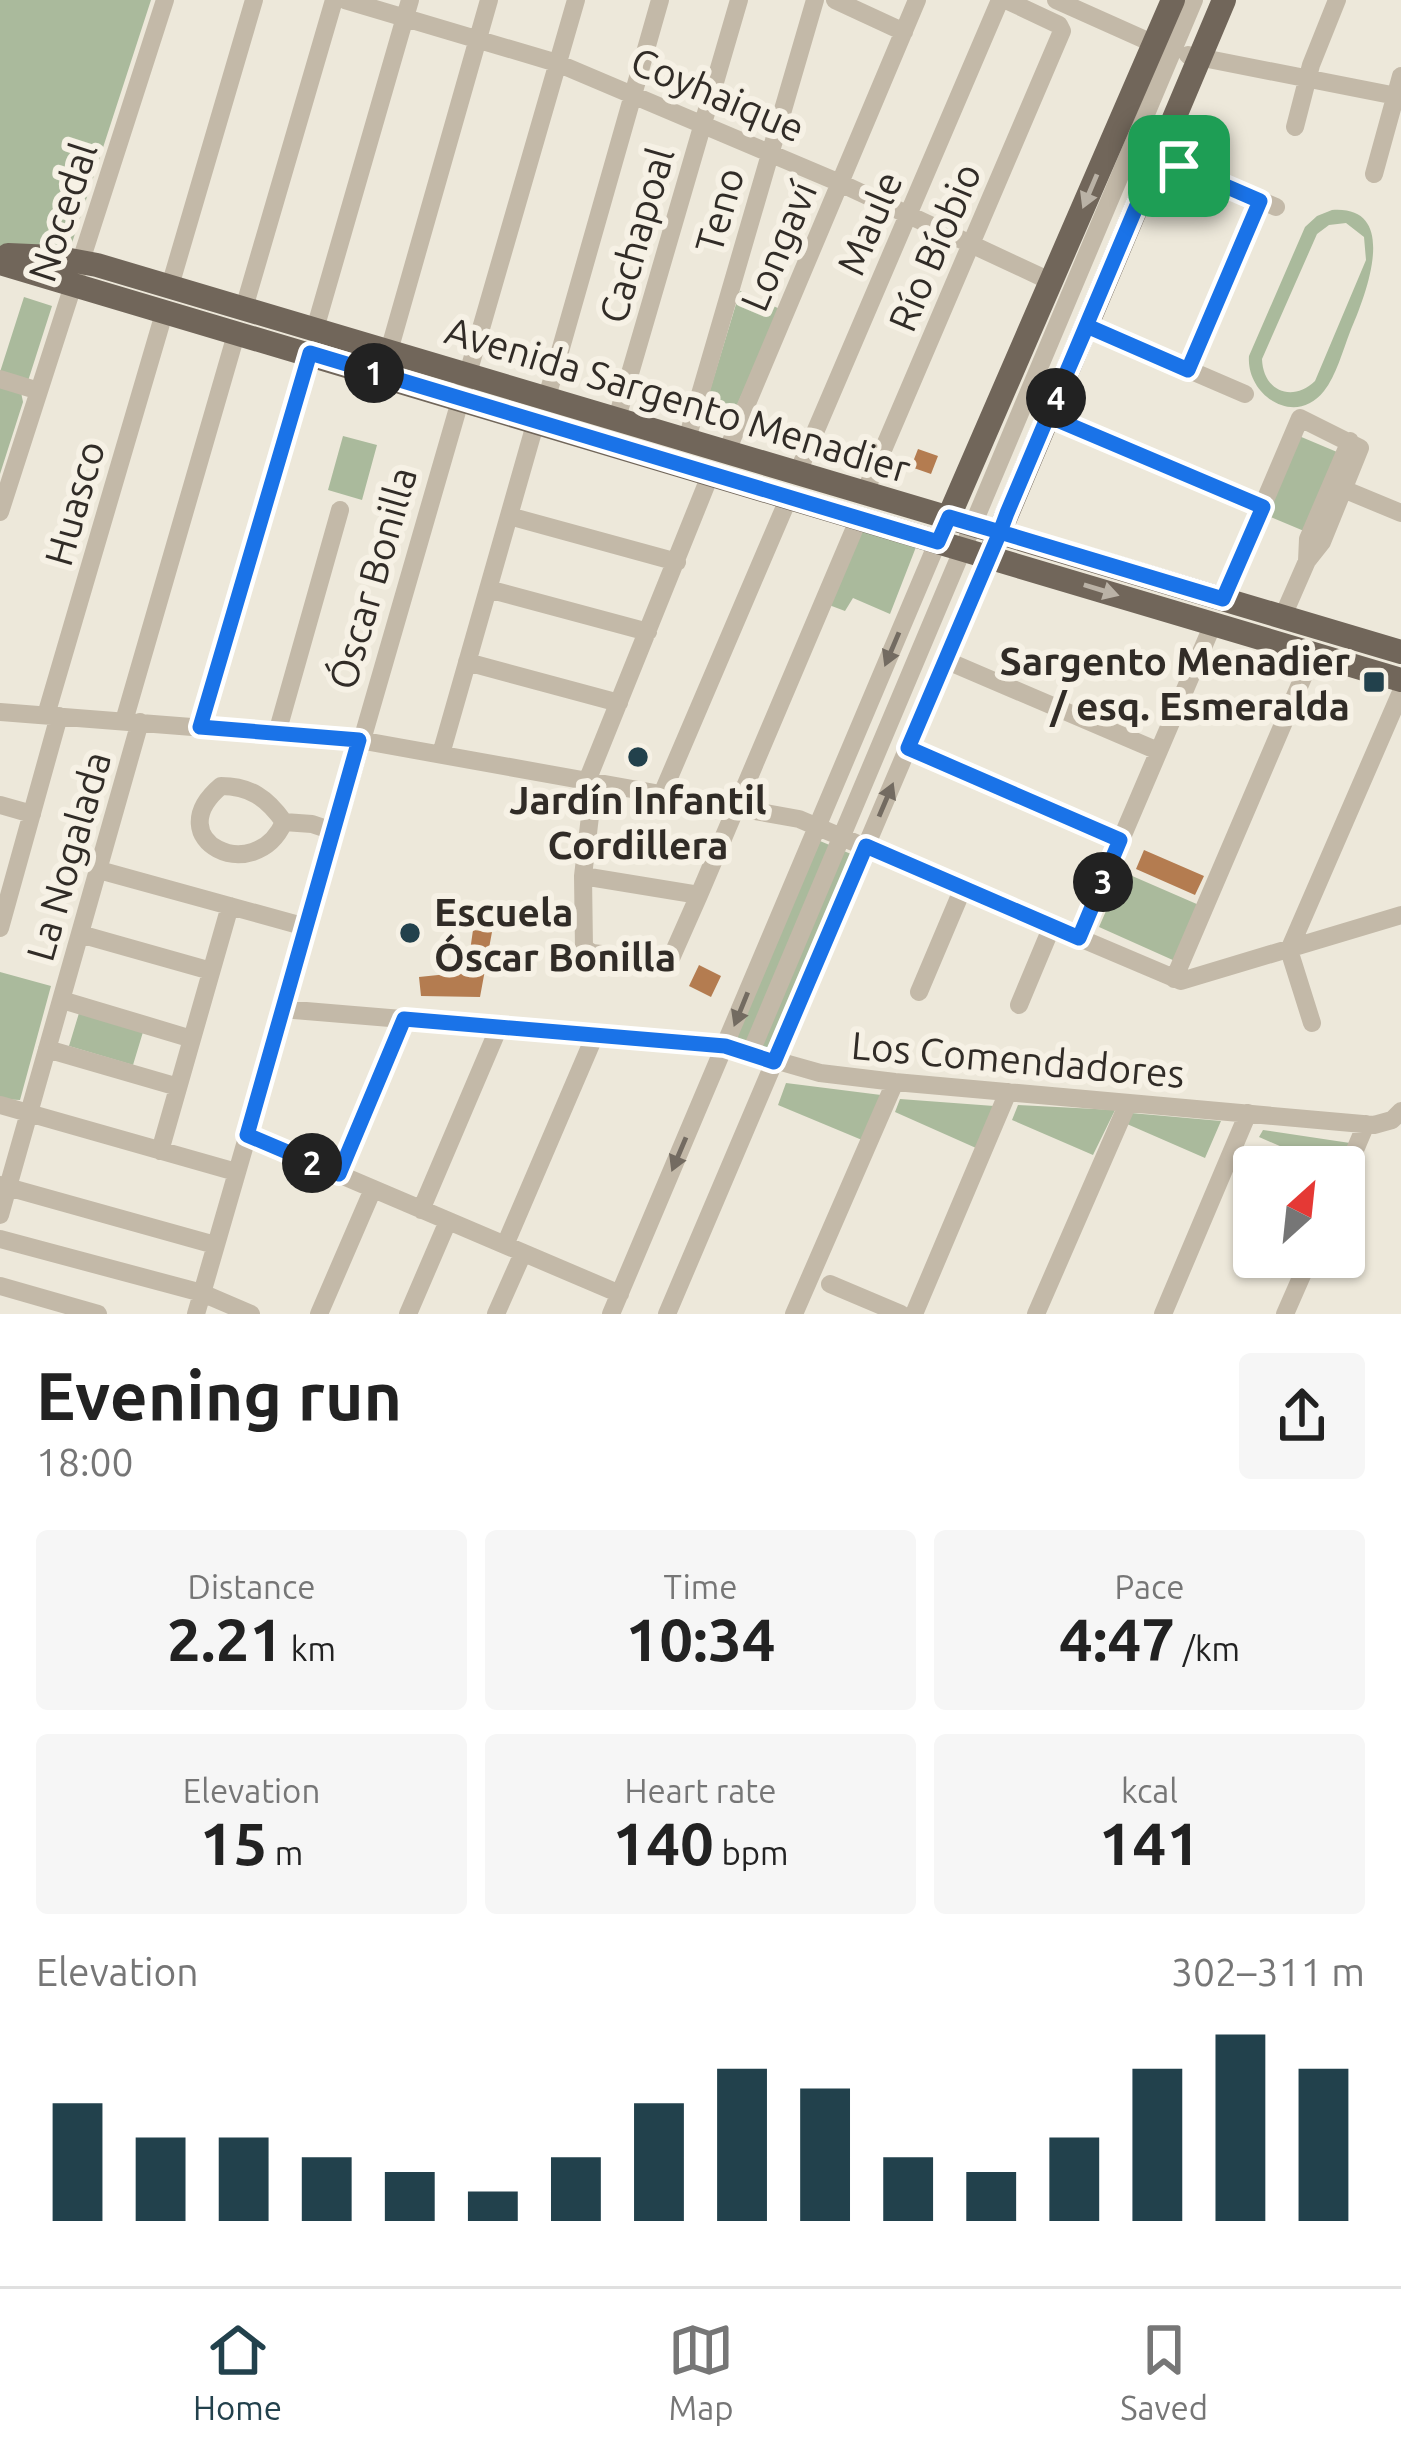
<!DOCTYPE html>
<meta charset="utf-8">
<style>
:root{--surface:#fff;--page:#f6f6f6;--text:#222;--muted:#767676;--line:#e0e0e0;--accent:#22414c}
body{margin:0;font-family:Ubuntu,sans-serif;background:var(--page);color:var(--text);height:100vh;display:flex;flex-direction:column;font-size:45px;white-space:nowrap}
*{box-sizing:border-box;margin:0}
p{font-size:39px;color:var(--muted)}
.icon{flex:none;width:66px;height:66px;fill:none;stroke:currentColor;stroke-width:2;stroke-linecap:round;stroke-linejoin:round}
.map{position:relative;height:1314px;overflow:hidden}
.panel{display:flex;flex-direction:column;background:var(--surface);flex:1}
.panel>*{flex:none}
.needle{width:78px;rotate:27deg}
.tools{position:absolute;left:1233px;top:1146px;display:grid;gap:24px}
.tools a{display:grid;place-items:center;width:132px;height:132px;border-radius:12px;background:var(--surface);box-shadow:0 3px 9px #0004;font-size:60px}
.pin{position:absolute;display:grid;place-items:center;width:102px;height:102px;color:#fff;margin:-51px;border-radius:24px;box-shadow:0 6px 18px #0006}
.km{position:absolute;width:60px;height:60px;margin:-30px;border-radius:50%;background:#222;color:#fff;font-size:33px;line-height:60px;text-align:center}
.round{display:grid;place-items:center;flex:none;width:126px;height:126px;border-radius:12px;background:var(--page)}
.overview{display:flex;align-items:center;justify-content:space-between;height:204px;padding:0 36px}
h1{font-size:66px;font-weight:700;line-height:90px}
.metrics{display:grid;grid-template-columns:repeat(3,1fr);gap:18px;height:204px;padding:12px 36px}
.metrics div{display:grid;align-content:center;border-radius:12px;background:var(--page);text-align:center}
.metrics b{font-size:60px;font-weight:700}
.metrics small{font-size:33px;font-weight:400}
.metrics p{font-size:33px}
.chart{height:336px;padding:24px 36px}
.chart p{display:flex;justify-content:space-between}
.chart svg{width:100%;height:216px;margin-top:12px;stroke:var(--accent);stroke-width:6}
.tabs{display:flex;justify-content:space-around;align-items:center;height:168px;border-top:3px solid var(--line);background:var(--surface);font-size:33px;color:var(--muted)}
.tabs a{display:grid;justify-items:center;gap:6px}
.tabs .active{color:var(--accent)}
.map>svg:first-child{display:block}
.green{fill:#aaba9c;fill-rule:evenodd}
.building{fill:#b47c50}
.lines{fill:none;stroke-linecap:round;stroke-linejoin:round}
.minor{stroke:#c3b9a8;stroke-width:18}
.major{stroke:#71665a;stroke-width:24}
.oneway{fill:#bab2a6}
.oneway2{fill:#736b61}
.route-casing{stroke:#fff;stroke-width:24}
.route{stroke:#1a73e8;stroke-width:15}
.poi-dot{fill:#22414c;stroke:#f6f1e5;stroke-width:4.5}
.labels{text-anchor:middle;dominant-baseline:central;stroke-width:12;stroke-linejoin:round;paint-order:stroke}
.street-label{font-size:39px;fill:#312c27;stroke:#f6f1e5}
.poi-label{font-size:39px;font-weight:bold;fill:#312c27;stroke:#f6f1e5;text-anchor:end}
</style>
<div class="map">
<svg width="1401" height="1314" viewBox="0 0 1401 1314">
<rect width="100%" height="100%" fill="#ede8da"/>
<path class="green" d="M0 0H151L71 246 0 248Z
M1332 210C1401 205 1366 295 1350 332 1343 350 1336 376 1324 391 1295 428 1246 395 1249 356L1305 227 1317 216ZM1346 223 1364 237 1366 260 1315 381C1292 403 1263 391 1262 359L1317 234 1329 225Z
M740 291 780 309 725 432 700 423Z
M24 297 52 306 28 381 0 372Z
M0 386 21 392 23 402 0 474Z
M343 436 377 445 362 500 328 490Z
M1299 436 1337 452 1304 531 1266 515Z
M863 527 916 547 890 614 853 598 845 611 829 605Z
M820 841 851 854 772 1050 764 1051 738 1040V1033Z
M1123 872 1199 905 1175 961 1099 927Z
M0 972 51 986 20 1100 0 1099Z
M79 1013 143 1032 133 1065 69 1046Z
M786 1083 881 1095 862 1140 778 1105Z
M900 1099 994 1106 976 1148 895 1112Z
M1018 1105 1115 1110 1093 1155 1012 1120Z
M1131 1113 1221 1121 1205 1158 1127 1124Z
M1263 1130 1350 1143 1339 1167H1328L1259 1137Z"/>
<path class="building" d="M918 449 938 456 931 474 911 467Z
M1144 850 1204 876 1195 895 1136 869Z
M473 930 492 932 480 997 421 996 419 977 467 972Z
M699 965 721 976 711 997 689 986Z"/>
<g class="lines">
<path class="minor" d="M345 0 557 63 840 183 1052 282
M835 0 904 32
M1056 0 1161 47
M1188 55 1401 97
M1295 127 1311 65 1337 0
M1157 157 1276 207
M1374 174 1401 76
M170 286 254 0
M244 308 334 0
M1087 326 1245 394
M315 329 410 0
M389 351 489 0
M1188 370 1260 201
M0 379 39 391
M547 397 660 0
M1049 416 1263 507
M617 418 739 0
M687 439 815 0
M727 451 917 0
M798 472 1000 0
M1336 486 1401 513
M865 492 1062 31 1059 25 1006 0
M0 512 165 0
M509 516 677 562
M1307 561 1308 539 1350 441
M488 589 648 632
M1223 599 1300 418 1360 448 1322 542 1307 561 1283 616
M945 660 1158 751
M467 662 619 703
M0 712 359 740 799 819 1181 981 1401 915
M46 715 165 310
M124 721 237 331
M200 727 310 353
M277 733 340 510
M907 749 1120 840
M441 754 536 421
M587 781 711 473
M594 782 583 876 584 948 592 953 666 961 672 956 699 895 859 518
M221 786C250 786 267 798 284 822 255 888 157 840 221 786Z
M662 794 789 497
M0 805 32 814
M284 822 312 824 333 831
M99 870 306 927
M583 876 699 895
M0 928 59 716
M80 934 211 971
M1079 938 1213 624
M1174 979 1313 654
M919 992 963 888
M62 1000 192 1039
M1019 1005 1052 926
M282 1009 725 1046 820 1073 895 1082 1374 1125 1392 1120 1401 1111
M1312 1023 1289 950 1401 692
M47 1049 178 1087
M750 1054 1194 0
M0 1105 236 1172
M247 1135 620 1294
M160 1151 230 906
M339 1174 404 1019
M1344 1176 1366 1124
M0 1185 215 1245
M421 1210 499 1027
M0 1215 140 722
M0 1239 202 1293 251 1314
M505 1245 595 1035
M830 1284 901 1314
M0 1286 98 1314
M196 1314 576 0
M319 1314 373 1189
M408 1314 448 1221
M496 1314 523 1253
M611 1314 938 541
M667 1314 989 557
M794 1314 895 1082
M914 1314 1008 1092
M1036 1314 1128 1103
M1163 1314 1248 1113
M1285 1314 1310 1257"/>
<path class="major" d="M8 255 54 257 97 265 1401 652
M0 263 1401 680
M944 528 1173 0
M994 545 1224 0"/>
</g>
<defs><path id="oneway-solid" d="M-6-.8H1V-3.2L6.5 0L1 3.2V.8H-6Z" transform="scale(3)"/></defs>
<g class="oneway">
<use href="#oneway-solid" transform="translate(1090 191) rotate(113)"/>
<use href="#oneway-solid" transform="translate(1101 590) rotate(17)"/>
</g>
<g class="oneway2">
<use href="#oneway-solid" transform="translate(892 649) rotate(113)"/>
<use href="#oneway-solid" transform="translate(886 800) rotate(-67)"/>
<use href="#oneway-solid" transform="translate(741 1009) rotate(112)"/>
<use href="#oneway-solid" transform="translate(679 1154) rotate(113)"/>
</g>
<g class="lines">
<g class="route-casing">
<path id="route" d="M1179 166 1157 158 1007 513 1000 532 949 517 938 542 310 353 200 727 359 740 247 1135 339 1174 404 1019 725 1046 774 1062 866 846 1079 938 1120 840 908 748 1000 532 1223 599 1263 507 1048 416 1087 326 1188 370 1260 201 1179 166"/>
</g>
<use href="#route" class="route"/>
</g>
<g class="poi-dot">
<rect x="1362" y="670" width="24" height="24" rx="6"/>
<circle cx="638" cy="757" r="12"/>
<circle cx="410" cy="933" r="12"/>
</g>
<g class="labels">
<g class="street-label">
<text transform="translate(718 94) rotate(23)">Coyhaique</text>
<text transform="translate(719 210) rotate(-74)">Teno</text>
<text transform="translate(62 212) rotate(-72)">Nocedal</text>
<text transform="translate(869 223) rotate(-67)">Maule</text>
<text transform="translate(636 235) rotate(-74)">Cachapoal</text>
<text transform="translate(778 246) rotate(-67)">Longaví</text>
<text transform="translate(934 247) rotate(-67)">Río Bíobio</text>
<text transform="translate(678 399) rotate(17)">Avenida Sargento Menadier</text>
<text transform="translate(74 503) rotate(-74)">Huasco</text>
<text transform="translate(372 578) rotate(-74)">Óscar Bonilla</text>
<text transform="translate(68 856) rotate(-74)">La Nogalada</text>
<text transform="translate(1018 1059) rotate(5)">Los Comendadores</text>
</g>
<g class="poi-label">
<text x="1350" y="660">Sargento Menadier<tspan x="1350" dy="45">/ esq. Esmeralda</tspan></text>
<text x="638" y="799" text-anchor="middle">Jardín Infantil<tspan x="638" dy="45">Cordillera</tspan></text>
<text x="434" y="911" text-anchor="start">Escuela<tspan x="434" dy="45">Óscar Bonilla</tspan></text>
</g>
</g>
</svg>
<div class="tools">
<a><svg class="needle" viewBox="-14 -14 28 28"><path d="M0-13l5 13h-10z" fill="#e53935"/><path d="M0 13l5-13h-10z" fill="#767676"/></svg></a>
</div>
<div class="pin" style="left:1179px;top:166px;background:#1e9e55"><svg class="icon" aria-label="arrive" viewBox="0 0 24 24"><path d="M6 21V4h12l-3 4 3 4H6"/></svg></div>
<b class="km" style="left:374px;top:373px">1</b>
<b class="km" style="left:312px;top:1163px">2</b>
<b class="km" style="left:1103px;top:882px">3</b>
<b class="km" style="left:1056px;top:398px">4</b>
</div>
<section class="panel">
<div class="overview"><div><h1>Evening run</h1><p>18:00</p></div><a class="round"><svg class="icon" aria-label="share" viewBox="0 0 24 24"><path d="M12 15V3M7 8l5-5 5 5M5 13v7h14v-7"/></svg></a></div>
<div class="metrics">
<div><p>Distance</p><b>2.21<small> km</small></b></div>
<div><p>Time</p><b>10:34</b></div>
<div><p>Pace</p><b>4:47<small> /km</small></b></div>
</div>
<div class="metrics">
<div><p>Elevation</p><b>15<small> m</small></b></div>
<div><p>Heart rate</p><b>140<small> bpm</small></b></div>
<div><p>kcal</p><b>141</b></div>
</div>
<div class="chart"><p><span>Elevation</span>302–311 m</p>
<svg viewBox="0 0 160 44" preserveAspectRatio="none"><path d="M5 44V20M15 44V27M25 44V27M35 44V31M45 44V34M55 44V38M65 44V31M75 44V20M85 44V13M95 44V17M105 44V31M115 44V34M125 44V27M135 44V13M145 44V6M155 44V13"/></svg>
</div>
</section>
<nav class="tabs">
<a class="active"><svg class="icon" aria-label="home" viewBox="0 0 24 24"><path d="M3 11l9-7 9 7M6 9v11h12V9"/></svg>Home</a>
<a><svg class="icon" aria-label="map" viewBox="0 0 24 24"><path d="M3 6l6-2 6 2 6-2v14l-6 2-6-2-6 2zM9 4v14M15 6v14"/></svg>Map</a>
<a><svg class="icon" aria-label="saved" viewBox="0 0 24 24"><path d="M7 4h10v16l-5-4-5 4z"/></svg>Saved</a>
</nav>
